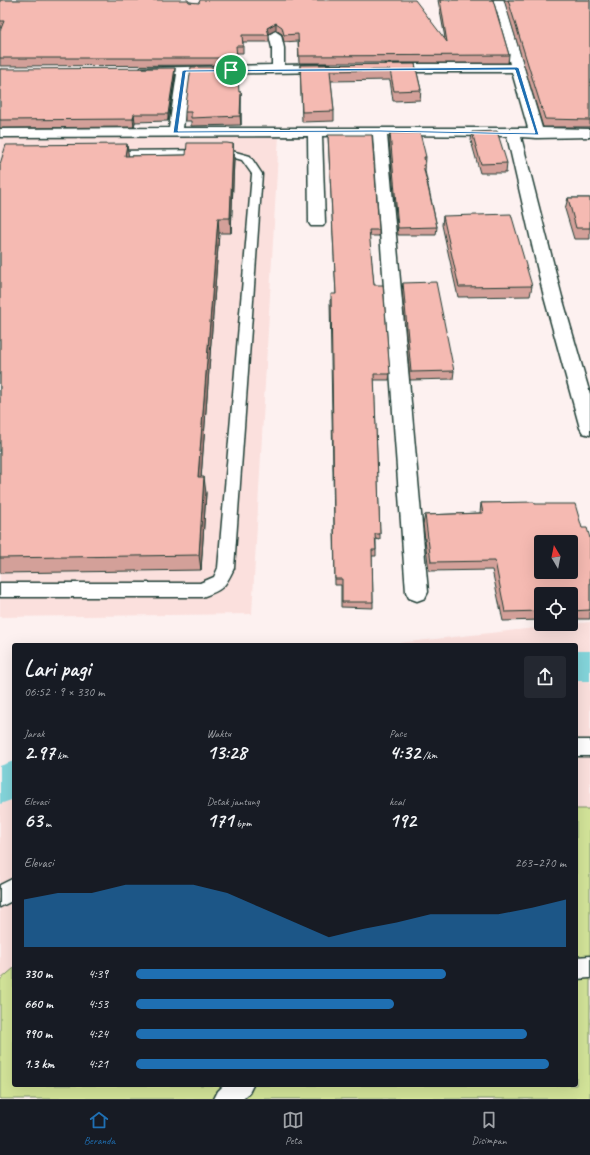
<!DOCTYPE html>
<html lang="id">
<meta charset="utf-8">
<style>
:root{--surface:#171b24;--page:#242831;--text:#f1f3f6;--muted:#9ea1a6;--line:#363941;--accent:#1f6fb2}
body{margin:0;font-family:Caveat,sans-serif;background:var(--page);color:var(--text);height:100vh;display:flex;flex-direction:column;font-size:15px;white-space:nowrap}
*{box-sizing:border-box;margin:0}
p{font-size:13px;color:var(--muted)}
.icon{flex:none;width:22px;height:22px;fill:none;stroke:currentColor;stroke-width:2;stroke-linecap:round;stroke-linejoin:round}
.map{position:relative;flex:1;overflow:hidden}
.details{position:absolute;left:12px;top:643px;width:566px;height:444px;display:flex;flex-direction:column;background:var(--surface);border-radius:4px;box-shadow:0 4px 16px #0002}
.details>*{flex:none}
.needle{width:26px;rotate:350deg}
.tools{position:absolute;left:534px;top:535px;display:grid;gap:8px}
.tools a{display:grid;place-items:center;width:44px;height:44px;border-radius:4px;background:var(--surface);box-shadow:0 4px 16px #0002;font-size:20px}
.pin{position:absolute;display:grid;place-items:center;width:34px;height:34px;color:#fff;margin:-17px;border:2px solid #fff;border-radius:50%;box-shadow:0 1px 4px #0007}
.round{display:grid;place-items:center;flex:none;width:42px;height:42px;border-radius:4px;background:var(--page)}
.overview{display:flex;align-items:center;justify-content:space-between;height:68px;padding:0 12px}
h1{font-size:22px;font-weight:700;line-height:30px}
.metrics{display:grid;grid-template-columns:repeat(3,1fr);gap:6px;height:68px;padding:4px 12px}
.metrics div{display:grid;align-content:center}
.metrics b{font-size:20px;font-weight:700}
.metrics small{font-size:11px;font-weight:400}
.metrics p{font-size:11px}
.chart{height:112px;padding:8px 12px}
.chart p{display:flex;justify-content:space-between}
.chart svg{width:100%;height:72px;margin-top:4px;fill:var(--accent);opacity:.7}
ul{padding:0 12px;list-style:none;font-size:13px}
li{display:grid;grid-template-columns:64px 48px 1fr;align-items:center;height:30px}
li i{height:10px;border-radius:5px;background:var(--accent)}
.tabs{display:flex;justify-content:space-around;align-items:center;height:56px;border-top:1px solid var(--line);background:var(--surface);font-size:11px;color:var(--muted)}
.tabs a{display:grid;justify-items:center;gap:2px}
.tabs .selected{color:var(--accent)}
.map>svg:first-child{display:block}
.built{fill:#fbe0dd}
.green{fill:#d3e499;stroke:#799066}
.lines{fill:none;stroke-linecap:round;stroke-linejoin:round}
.canal{fill:#84d5db;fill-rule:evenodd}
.lane-casing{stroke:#1f3d34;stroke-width:3}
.street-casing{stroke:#1f3d34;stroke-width:3}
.lane{fill:#fff;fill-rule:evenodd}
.street{fill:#fff;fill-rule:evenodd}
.wall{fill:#d3a099;stroke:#1f3d34}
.shaded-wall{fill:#ac827d;stroke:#1f3d34}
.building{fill:#f5bab2;stroke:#1f3d34;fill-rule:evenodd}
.route{fill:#1f6fb2;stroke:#fff;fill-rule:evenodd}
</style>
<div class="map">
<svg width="590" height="1099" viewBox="0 0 590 1099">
<rect width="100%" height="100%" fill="#fdf1f0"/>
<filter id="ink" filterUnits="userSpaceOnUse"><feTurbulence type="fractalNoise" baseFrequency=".025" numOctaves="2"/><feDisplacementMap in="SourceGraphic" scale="8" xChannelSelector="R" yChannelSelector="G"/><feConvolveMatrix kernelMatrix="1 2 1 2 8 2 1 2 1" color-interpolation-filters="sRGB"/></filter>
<g filter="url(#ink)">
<path class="built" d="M279 135 252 614 0 617V136Z
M590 622V1099H0V768L14 761V1085H576V645H381Z"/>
<path class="green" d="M576 809H590V1099H0V980L14 968V1085H576Z"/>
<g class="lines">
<path class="canal" d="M576 651H590V681H576Z
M14 761V799L0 804V766Z"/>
<g class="lane-casing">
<path id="lane" d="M228 150 250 156 262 174 234 568C225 587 223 590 202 597H0V583H200L214 577 218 568 252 174 242 160 228 156 106 157 101 154 106 151Z
M576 740H590V756H576Z
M14 878V900L0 907V885Z
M590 956V978L576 979V957Z
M224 1085H253L249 1093 243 1099H214L218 1091Z"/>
</g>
<g class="street-casing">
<path id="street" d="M492 0H504L542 128 590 129V137L537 138 521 137 562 297 590 394V435L583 433 580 428 544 297 507 136 387 135 428 592 425 598 417 601 409 598 406 592 373 135 322 136 325 223 323 226H311L309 223 308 136 0 137V129L169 128 177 74 146 75 139 71 141 68 272 65V48L269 35 275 31 281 35 284 48V65L329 64 336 68 329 72 190 74 183 128H528L512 72H386L379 68 386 64H510Z"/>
</g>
<use href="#lane" class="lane"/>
<use href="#street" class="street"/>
</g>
<path class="wall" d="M0 0 189 2 445 38 438 0H493L509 55 508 63H299L298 41 284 42 282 34 276 30 269 34V42H243V53H236L237 65 0 66V31L1 28H0Z
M504 0H590V127H543Z
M415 64 421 90 420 100 393 101 390 80 331 81 334 111V121L302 122 300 65Z
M0 69 175 76 168 121 135 122 134 127 0 128Z
M239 92H241V125L191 126V121H185V112Z
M472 132 507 163 506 173H480L471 141Z
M390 133 426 157 425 171 437 227 436 235H398L389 141Z
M328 135 379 230V236H369L374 285 390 374 389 380H374L380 534V540L376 539V556H372L373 602V608L341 607V585H335L330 300 336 294Z
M233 144 234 159 231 233H219L201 477 206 493 201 570 0 573V164L128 156 186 155Z
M568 198H590V239H574L565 209Z
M443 216 532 286 530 296 458 297 442 225Z
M403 283 454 371 453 379 410 380 402 290Z
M481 503 535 504 582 528 590 538V619H571V594H541V620L503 621 492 570 429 571 423 524 425 515 480 513Z"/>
<path class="shaded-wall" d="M276 23V30L268 34 267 28Z
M175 68V76L168 121V114Z
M241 92V125L240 116Z
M134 114 135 122 134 127 133 119Z
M127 144 129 159 125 156Z
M233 144 234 159 231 233 230 218Z
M218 218 219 233 200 493 198 477Z
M204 477 206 493 201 570 199 555Z"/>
<path class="building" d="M0 0H188L189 2 199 3 200 0H415L447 42 440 0H493L509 55 299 56 298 34 284 35 282 27 276 23 267 28 269 35H242L243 46H236L237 58H0V31L4 21H0Z
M508 0H590V120L545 119Z
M415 64 421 90 394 91 390 70 330 71 334 111 302 112 300 65Z
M191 67H237L239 92H241L240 116 191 118V112H185Z
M175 68 168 114H134L133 119 0 120V69Z
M497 131 507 163 481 164 472 132Z
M390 133H420L426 157H424L425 165H423L437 227 398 228Z
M328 135H372L379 230H369L374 285H383L390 374H374L380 534H375L376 550H372L373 602H342V579H335L331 294H336Z
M187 143H227L233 144 230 218H218L198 477H204L199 555 0 558V164L6 145 127 144 125 156 186 155Z
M568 198H590V228H576Z
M511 214 532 286 459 287 443 216Z
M436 282 454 371 411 372 403 283Z
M534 502 535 504H575L582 528H587L590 538V610L571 611V594H541V611L505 612 495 561 431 562 425 515 483 513 481 503ZM541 542H571V572H541Z"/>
</g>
<path class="route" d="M517 67 519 68 539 135 380 132 173 133 182 71 184 70ZM515 70 535 133 380 130 178 131 186 72Z"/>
</svg>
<div class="tools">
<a><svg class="needle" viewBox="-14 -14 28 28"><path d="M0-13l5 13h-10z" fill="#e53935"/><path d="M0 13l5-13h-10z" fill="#9ea1a6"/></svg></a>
<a><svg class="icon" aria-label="locate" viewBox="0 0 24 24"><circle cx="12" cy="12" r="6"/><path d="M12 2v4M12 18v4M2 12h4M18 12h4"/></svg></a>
</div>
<div class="pin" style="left:231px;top:70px;background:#1e9e55"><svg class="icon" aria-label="arrive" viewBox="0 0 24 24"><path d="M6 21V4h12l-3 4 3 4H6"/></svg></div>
<section class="details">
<div class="overview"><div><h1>Lari pagi</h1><p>06:52 · 9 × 330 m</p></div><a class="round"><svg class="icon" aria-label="share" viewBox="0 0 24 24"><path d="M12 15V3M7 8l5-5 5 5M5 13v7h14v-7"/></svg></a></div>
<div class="metrics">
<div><p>Jarak</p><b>2.97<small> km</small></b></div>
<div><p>Waktu</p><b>13:28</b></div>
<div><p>Pace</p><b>4:32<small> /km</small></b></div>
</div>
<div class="metrics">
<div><p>Elevasi</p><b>63<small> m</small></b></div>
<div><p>Detak jantung</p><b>171<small> bpm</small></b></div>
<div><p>kcal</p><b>192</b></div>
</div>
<div class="chart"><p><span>Elevasi</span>263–270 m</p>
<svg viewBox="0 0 160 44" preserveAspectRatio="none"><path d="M0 44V15L10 11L20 11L30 6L40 6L50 6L60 11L70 20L80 29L90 38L100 33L110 29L120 24L130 24L140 24L150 20L160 15V44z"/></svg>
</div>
<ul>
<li><b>330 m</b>4:39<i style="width:72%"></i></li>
<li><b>660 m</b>4:53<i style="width:60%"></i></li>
<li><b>990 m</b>4:24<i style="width:91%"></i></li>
<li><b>1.3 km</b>4:21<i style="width:96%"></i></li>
</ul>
</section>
</div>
<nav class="tabs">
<a class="selected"><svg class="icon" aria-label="home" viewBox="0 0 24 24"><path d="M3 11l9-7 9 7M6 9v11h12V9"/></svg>Beranda</a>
<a><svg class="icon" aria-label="map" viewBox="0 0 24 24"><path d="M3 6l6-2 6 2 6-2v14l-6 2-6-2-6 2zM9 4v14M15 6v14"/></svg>Peta</a>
<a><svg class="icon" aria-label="saved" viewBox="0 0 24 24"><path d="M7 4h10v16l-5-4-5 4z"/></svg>Disimpan</a>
</nav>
